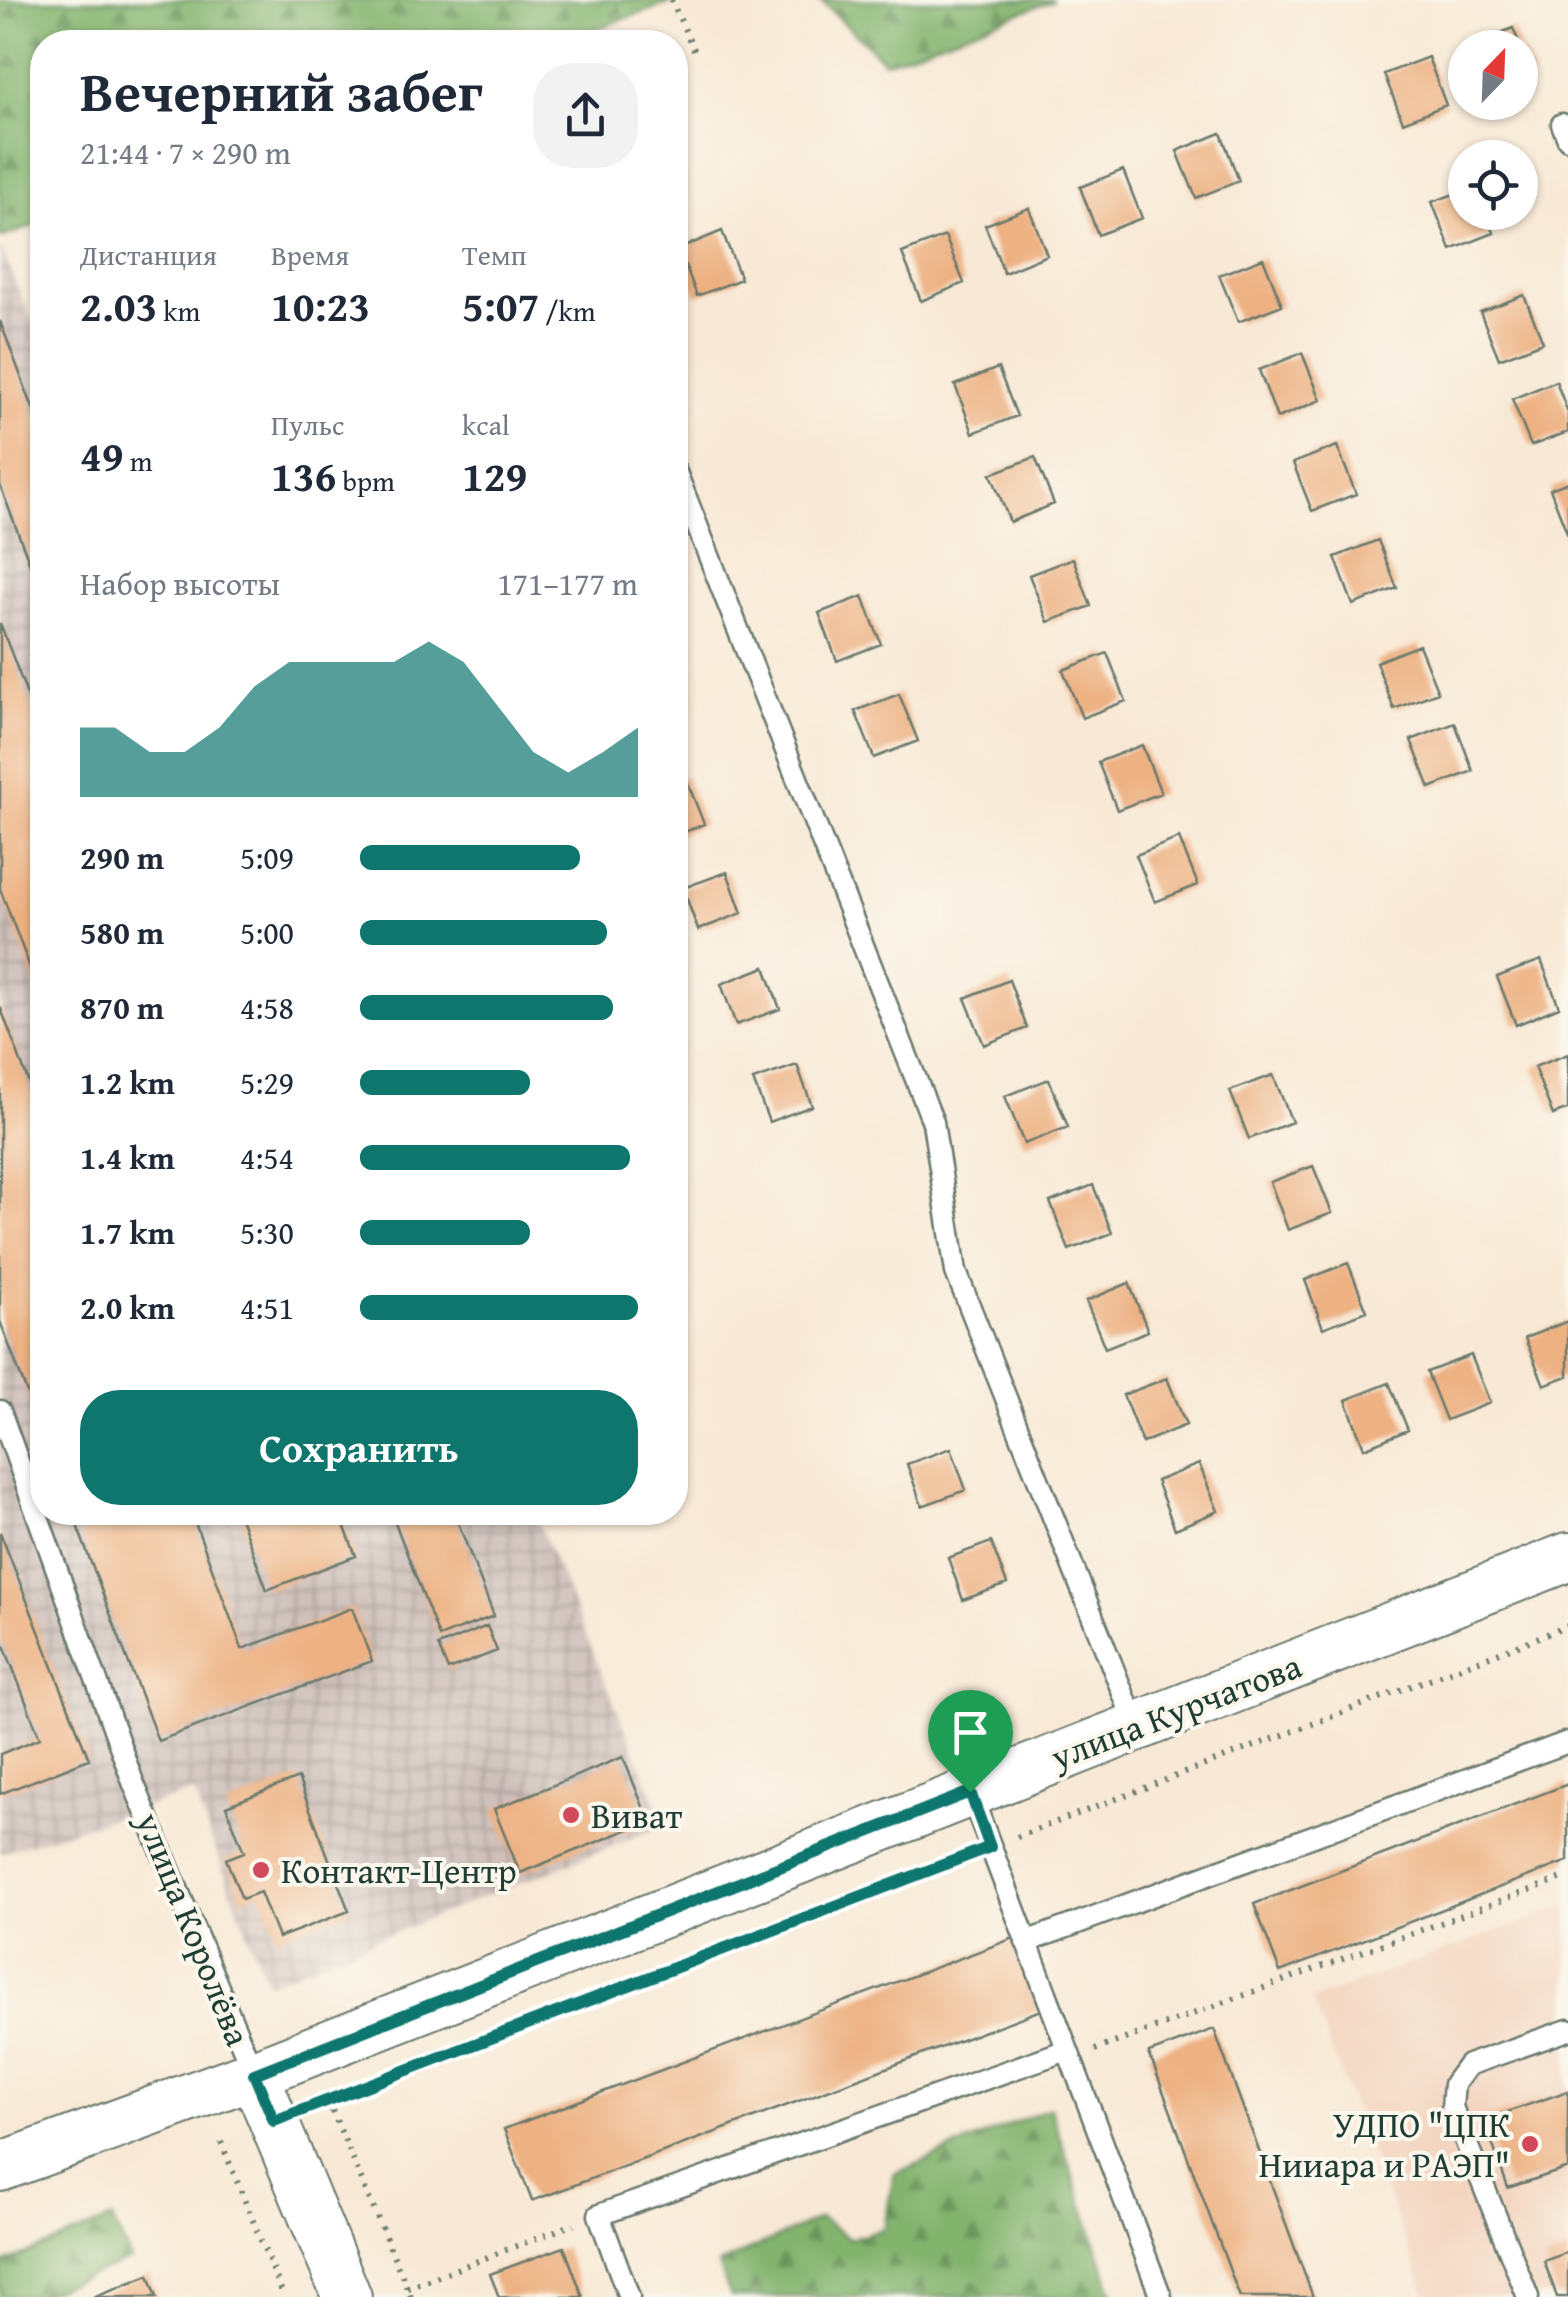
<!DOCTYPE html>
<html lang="ru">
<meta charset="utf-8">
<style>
:root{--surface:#fff;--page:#f2f2f3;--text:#1f2937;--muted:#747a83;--accent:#0f766e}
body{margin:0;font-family:"Gentium Book Plus",serif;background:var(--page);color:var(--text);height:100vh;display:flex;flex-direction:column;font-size:38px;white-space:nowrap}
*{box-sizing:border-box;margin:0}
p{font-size:32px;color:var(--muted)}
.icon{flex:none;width:55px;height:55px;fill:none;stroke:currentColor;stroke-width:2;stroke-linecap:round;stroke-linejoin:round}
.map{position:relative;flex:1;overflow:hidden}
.drawer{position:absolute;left:30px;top:30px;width:658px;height:1495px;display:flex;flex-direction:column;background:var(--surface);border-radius:40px;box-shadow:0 2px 8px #0004}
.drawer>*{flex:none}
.needle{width:65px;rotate:23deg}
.buttons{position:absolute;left:1448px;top:30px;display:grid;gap:20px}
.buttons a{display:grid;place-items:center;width:90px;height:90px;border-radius:50%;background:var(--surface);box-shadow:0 2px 8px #0004;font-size:50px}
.pin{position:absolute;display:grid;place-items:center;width:85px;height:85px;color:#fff;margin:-102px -42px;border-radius:50% 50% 50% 0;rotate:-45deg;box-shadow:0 0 10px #0007}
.pin .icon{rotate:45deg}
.round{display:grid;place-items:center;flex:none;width:105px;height:105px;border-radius:40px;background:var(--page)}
.overview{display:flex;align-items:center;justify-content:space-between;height:170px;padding:0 50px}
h1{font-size:55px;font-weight:700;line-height:75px}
.figures{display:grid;grid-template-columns:repeat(3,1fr);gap:15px;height:170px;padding:10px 50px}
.figures div{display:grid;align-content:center}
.figures b{font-size:42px;font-weight:700}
.figures small{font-size:28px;font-weight:400}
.figures p{font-size:28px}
.chart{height:280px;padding:20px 50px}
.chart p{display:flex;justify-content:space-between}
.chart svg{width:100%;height:180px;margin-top:10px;fill:var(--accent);opacity:.7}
.action{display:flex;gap:20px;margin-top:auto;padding:20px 50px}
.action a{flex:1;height:115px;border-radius:40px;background:var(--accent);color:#fff;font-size:40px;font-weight:700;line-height:115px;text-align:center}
ul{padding:0 50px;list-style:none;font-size:32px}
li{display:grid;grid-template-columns:160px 120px 1fr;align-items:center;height:75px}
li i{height:25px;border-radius:12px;background:var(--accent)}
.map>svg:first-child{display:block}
.built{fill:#f3d4bf}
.industrial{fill:url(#industrial-grid)}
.forest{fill:url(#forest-firs);stroke:#517851;stroke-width:2.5}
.building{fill:#edb182}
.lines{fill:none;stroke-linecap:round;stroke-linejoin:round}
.service-casing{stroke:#6b796d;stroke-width:25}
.tertiary-casing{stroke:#6b796d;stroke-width:52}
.path{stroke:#6b796d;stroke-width:6;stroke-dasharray:2.5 8;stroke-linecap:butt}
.service{stroke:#fff;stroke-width:20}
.tertiary{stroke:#fff;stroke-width:48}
.route-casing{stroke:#fff;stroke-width:20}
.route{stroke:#0f766e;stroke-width:12}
.poi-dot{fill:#d1495b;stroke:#fbf7ec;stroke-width:4}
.labels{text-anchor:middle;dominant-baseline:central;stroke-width:8;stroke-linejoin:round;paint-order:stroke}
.street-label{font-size:35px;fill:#1f3d34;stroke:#fbf7ec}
.poi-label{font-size:35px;fill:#1f3d34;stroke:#fbf7ec;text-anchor:start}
</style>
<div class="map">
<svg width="1568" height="2297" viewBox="0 0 1568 2297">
<defs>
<pattern id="industrial-grid" width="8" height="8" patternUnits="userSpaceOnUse" patternTransform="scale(2.5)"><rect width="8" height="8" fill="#cfc0bb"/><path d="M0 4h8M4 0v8" fill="none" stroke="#a79d99"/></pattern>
<pattern id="forest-firs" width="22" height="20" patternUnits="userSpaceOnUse" patternTransform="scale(2.5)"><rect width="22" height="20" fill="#83b46e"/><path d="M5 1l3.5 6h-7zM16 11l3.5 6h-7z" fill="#6b945b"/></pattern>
</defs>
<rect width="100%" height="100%" fill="#fbf7ec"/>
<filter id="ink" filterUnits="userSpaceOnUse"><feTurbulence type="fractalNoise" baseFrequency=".01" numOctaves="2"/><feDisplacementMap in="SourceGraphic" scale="20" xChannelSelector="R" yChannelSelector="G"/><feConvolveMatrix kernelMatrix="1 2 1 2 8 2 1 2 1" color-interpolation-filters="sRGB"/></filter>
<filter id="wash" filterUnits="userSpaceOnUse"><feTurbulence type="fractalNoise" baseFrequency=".0048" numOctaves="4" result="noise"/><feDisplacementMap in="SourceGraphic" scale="40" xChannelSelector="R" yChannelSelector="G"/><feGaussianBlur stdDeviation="2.25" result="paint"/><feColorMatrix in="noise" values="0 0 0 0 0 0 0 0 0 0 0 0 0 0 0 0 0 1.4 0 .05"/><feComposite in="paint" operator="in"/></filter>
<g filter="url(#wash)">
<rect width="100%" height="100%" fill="#f8e9d6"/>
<path class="built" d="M1568 1905V2297H1427L1312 2000Z"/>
<path class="industrial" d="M0 245 42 346V1512L534 1513 666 1825 267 1983 193 1792 0 1853Z"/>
<path class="forest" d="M0 0H679L558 42H42V223L0 238Z
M820 0H1054L885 62Z
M1050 2108 1114 2297H731L718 2265 820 2218 849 2239 884 2228 894 2174Z
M112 2219 131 2260 34 2297H0V2265Z"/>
<g id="blocks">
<path class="building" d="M1513 28 1532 75 1520 80V48H1464Z
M1428 57 1446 105 1403 122 1384 74Z
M1221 133 1239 181 1196 198 1177 151Z
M1123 170 1142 218 1098 235 1080 187Z
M1465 190V212H1486L1494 233 1451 250 1432 202Z
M1029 208 1047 255 1004 273 985 225Z
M722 231 741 279 697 296 679 249Z
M945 236 964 283 921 301 902 253Z
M1263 258 1282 305 1238 322 1219 275Z
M1524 295 1543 342 1499 359 1480 312Z
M0 321 42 432V596L0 485Z
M1302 353 1321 400 1277 418 1259 370Z
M998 368 1017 416 973 433 955 385Z
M1556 381 1568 413V432L1531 446 1512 399Z
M1337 446 1356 494 1312 511 1293 463Z
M1035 457 1054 504 1010 522 991 474Z
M1568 482V535L1550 489Z
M1378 540 1397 588 1353 605 1335 557Z
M1073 558 1091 606 1048 622 1029 575Z
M863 596 881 644 837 661 819 613Z
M0 623 42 734V999L0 889Z
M1419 645 1438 692 1394 709 1376 662Z
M1107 653 1126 701 1082 718 1063 670Z
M899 694 918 741 874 758 855 711Z
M1455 723 1473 771 1430 788 1411 740Z
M1142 745 1161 793 1117 810 1098 762Z
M685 776 704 824 675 836V780Z
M1179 838 1198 885 1155 902 1136 855Z
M727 872 742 913 698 930 683 888Z
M1541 960 1559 1007 1516 1025 1497 977Z
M765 967 780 1009 736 1025 721 984Z
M1009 980 1027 1028 984 1045 965 998Z
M0 1006 42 1118V1433L0 1321Z
M1568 1054V1109L1553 1115 1534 1067Z
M797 1065 812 1106 769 1122 753 1080Z
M1273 1075 1292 1122 1249 1139 1230 1091Z
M1049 1079 1068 1127 1024 1144 1005 1096Z
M1313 1166 1332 1213 1288 1230 1270 1182Z
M1093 1185 1112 1233 1069 1250 1050 1202Z
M1348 1263 1367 1311 1323 1328 1305 1280Z
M1129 1283 1148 1331 1105 1348 1086 1301Z
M1568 1321V1376L1544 1385 1525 1338Z
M1471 1355 1490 1403 1446 1420 1427 1372Z
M1167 1378 1186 1425 1142 1443 1123 1395Z
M1389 1383 1408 1430 1364 1448 1346 1400Z
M951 1448 966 1490 922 1506 907 1464Z
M1199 1464 1218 1511 1175 1529 1156 1481Z
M72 1512H191L242 1649 352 1608 372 1661 158 1741Z
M238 1512H339L356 1556 267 1590Z
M391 1512H454L494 1616 439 1637Z
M0 1532 89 1759 0 1794V1754L40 1738 0 1635Z
M991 1542 1007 1584 963 1600 948 1558Z
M487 1626 497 1651 448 1670 438 1646Z
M623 1757 649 1821 520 1873 494 1809Z
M298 1778 349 1911 278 1938 260 1892 242 1899 226 1859 244 1852 226 1806Z
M1568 1784V1861L1280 1972 1254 1904Z
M1014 1938 1041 2010 532 2201 504 2129Z
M1214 2029 1313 2297H1240L1233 2279 1149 2053Z
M1568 2091V2168L1508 2188 1484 2120Z
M564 2247 583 2297H499L490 2274Z
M1568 2252V2297H1557L1544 2261Z
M149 2275 157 2297H93Z"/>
</g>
</g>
<g filter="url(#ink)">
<use href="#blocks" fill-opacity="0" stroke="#6b796d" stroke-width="2.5"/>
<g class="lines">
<g class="service-casing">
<path id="service" d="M1562 124 1568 139
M675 470 933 1122 956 1272 1136 1726
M0 1411 133 1782 254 2074
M970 1792 1161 2297
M1026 1942 1568 1742
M629 2297 599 2215 1067 2050
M1528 2297 1452 2107 1454 2084 1468 2065 1568 2030"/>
</g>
<g class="tertiary-casing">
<path id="tertiary" d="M254 2074 347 2297
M0 2167 254 2074 1568 1557"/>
</g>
<path class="path" d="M671 0 697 56
M1017 1837 1568 1626
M1095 2050 1568 1876
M328 2101 411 2297
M312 2107 968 1855
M221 2142 284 2297
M407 2288 574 2224"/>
<use href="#service" class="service"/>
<use href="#tertiary" class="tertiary"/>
</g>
</g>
<g class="lines" filter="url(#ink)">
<g class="route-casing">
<path id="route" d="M970 1792 990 1847 274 2121 254 2074Z"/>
</g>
<use href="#route" class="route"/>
</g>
<g class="poi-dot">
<circle cx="571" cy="1815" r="10"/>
<circle cx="261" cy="1870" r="10"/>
<circle cx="1530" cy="2144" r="10"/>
</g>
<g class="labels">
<g class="street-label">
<text transform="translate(1176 1711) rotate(-21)">улица Курчатова</text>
<text transform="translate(194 1929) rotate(68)">улица Королёва</text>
</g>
<g class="poi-label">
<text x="591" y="1815">Виват</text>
<text x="281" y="1870">Контакт-Центр</text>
<text x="1510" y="2124" text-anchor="end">УДПО "ЦПК<tspan x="1510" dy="40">Нииара и РАЭП"</tspan></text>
</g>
</g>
</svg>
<div class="buttons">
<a><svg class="needle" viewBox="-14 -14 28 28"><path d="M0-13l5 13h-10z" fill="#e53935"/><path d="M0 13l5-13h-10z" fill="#747a83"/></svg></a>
<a><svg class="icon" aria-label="locate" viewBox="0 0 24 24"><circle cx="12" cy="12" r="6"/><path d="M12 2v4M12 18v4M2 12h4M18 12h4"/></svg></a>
</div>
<div class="pin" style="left:970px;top:1792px;background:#1e9e55"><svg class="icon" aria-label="arrive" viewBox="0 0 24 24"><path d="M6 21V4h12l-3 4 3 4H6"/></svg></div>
<section class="drawer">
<div class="overview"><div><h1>Вечерний забег</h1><p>21:44 · 7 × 290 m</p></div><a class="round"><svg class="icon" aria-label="share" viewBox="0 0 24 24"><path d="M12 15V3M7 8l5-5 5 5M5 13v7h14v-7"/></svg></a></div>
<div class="figures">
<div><p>Дистанция</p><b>2.03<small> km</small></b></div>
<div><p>Время</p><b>10:23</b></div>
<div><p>Темп</p><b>5:07<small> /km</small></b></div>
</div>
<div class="figures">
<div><b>49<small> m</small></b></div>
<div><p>Пульс</p><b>136<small> bpm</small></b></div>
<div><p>kcal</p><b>129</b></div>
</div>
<div class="chart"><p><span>Набор высоты</span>171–177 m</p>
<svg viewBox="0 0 160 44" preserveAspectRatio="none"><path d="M0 44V27L10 27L20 33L30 33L40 27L50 17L60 11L70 11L80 11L90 11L100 6L110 11L120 22L130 33L140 38L150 33L160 27V44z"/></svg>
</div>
<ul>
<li><b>290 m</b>5:09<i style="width:79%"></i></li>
<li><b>580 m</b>5:00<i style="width:89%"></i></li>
<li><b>870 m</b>4:58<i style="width:91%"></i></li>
<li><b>1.2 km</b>5:29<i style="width:61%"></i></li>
<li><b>1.4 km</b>4:54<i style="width:97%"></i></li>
<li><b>1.7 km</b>5:30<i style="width:61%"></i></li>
<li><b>2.0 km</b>4:51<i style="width:100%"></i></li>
</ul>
<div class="action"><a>Сохранить</a></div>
</section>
</div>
